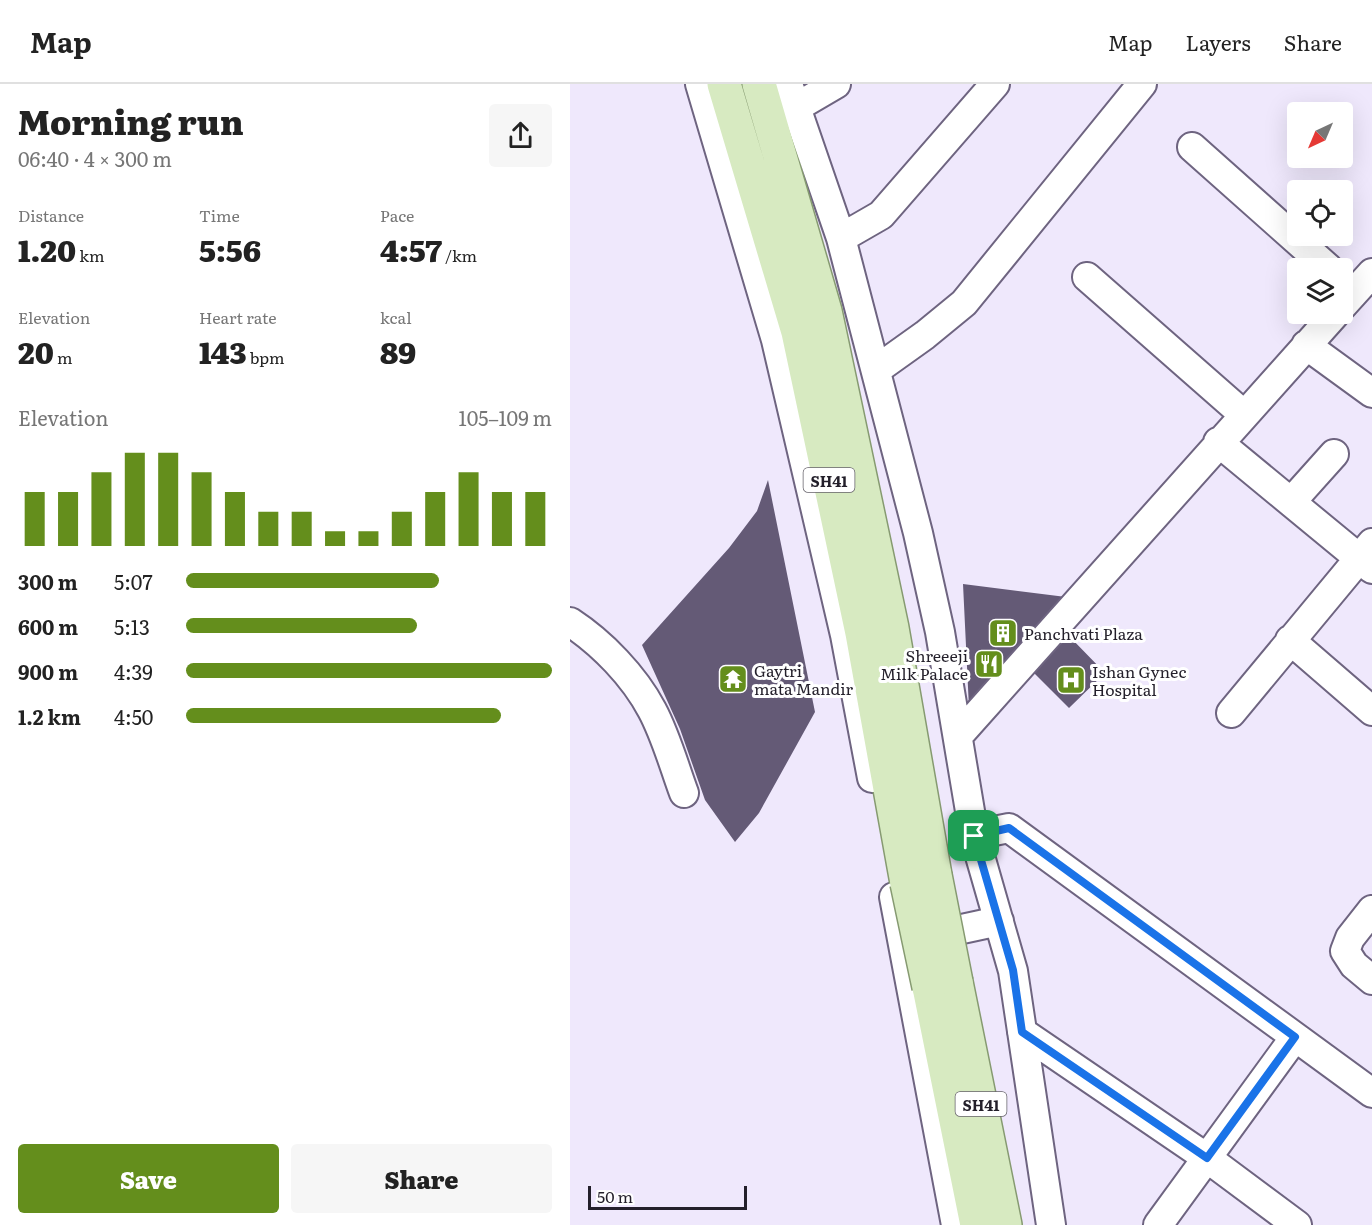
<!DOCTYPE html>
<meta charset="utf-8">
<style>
:root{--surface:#fff;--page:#f6f6f6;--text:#222;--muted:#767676;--line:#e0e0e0;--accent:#648e1c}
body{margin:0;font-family:Literata,serif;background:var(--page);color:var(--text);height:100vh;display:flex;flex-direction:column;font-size:22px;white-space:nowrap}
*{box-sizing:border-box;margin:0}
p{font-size:20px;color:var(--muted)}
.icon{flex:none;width:33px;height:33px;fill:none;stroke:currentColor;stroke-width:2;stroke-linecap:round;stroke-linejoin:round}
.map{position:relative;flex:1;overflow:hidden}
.sheet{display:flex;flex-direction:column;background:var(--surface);width:570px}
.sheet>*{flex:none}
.needle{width:39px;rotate:224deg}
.fabs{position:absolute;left:717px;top:18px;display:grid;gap:12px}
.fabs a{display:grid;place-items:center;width:66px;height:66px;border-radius:6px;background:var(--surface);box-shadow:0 6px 24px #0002;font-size:30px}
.scale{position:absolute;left:18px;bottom:15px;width:159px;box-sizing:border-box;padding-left:6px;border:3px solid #231f2a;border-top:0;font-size:16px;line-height:21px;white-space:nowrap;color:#231f2a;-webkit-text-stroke:4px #fff;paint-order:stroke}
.pin{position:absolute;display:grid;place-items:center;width:51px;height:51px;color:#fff;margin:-26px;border-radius:12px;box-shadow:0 3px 9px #0006}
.round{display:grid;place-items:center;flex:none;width:63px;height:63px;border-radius:6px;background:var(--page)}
.headline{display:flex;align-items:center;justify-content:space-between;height:102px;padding:0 18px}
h1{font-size:33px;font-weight:800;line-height:45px}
.stats{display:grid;grid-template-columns:repeat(3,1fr);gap:9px;height:102px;padding:6px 18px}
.stats div{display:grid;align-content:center}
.stats b{font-size:30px;font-weight:800}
.stats small{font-size:16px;font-weight:400}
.stats p{font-size:16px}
.chart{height:168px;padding:12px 18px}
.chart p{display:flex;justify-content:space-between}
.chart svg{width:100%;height:108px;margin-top:6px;stroke:var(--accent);stroke-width:6}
.button{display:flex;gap:12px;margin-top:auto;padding:12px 18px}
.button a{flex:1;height:69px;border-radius:6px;background:var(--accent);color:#fff;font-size:24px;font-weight:800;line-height:69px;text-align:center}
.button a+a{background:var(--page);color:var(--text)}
ul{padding:0 18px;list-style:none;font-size:20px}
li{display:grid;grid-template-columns:96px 72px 1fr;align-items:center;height:45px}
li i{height:15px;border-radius:8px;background:var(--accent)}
header{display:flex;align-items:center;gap:36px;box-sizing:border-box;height:84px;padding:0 30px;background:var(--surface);border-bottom:2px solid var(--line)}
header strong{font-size:28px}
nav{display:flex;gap:33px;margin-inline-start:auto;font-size:21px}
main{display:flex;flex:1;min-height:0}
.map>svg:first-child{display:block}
.building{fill:#645a76}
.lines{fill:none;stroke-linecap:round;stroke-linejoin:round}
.minor-casing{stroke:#6e6480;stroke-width:32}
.major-casing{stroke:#869a71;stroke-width:36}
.minor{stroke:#fff;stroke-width:28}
.major{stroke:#d7eac1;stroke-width:33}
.major-bridge-casing{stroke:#869a71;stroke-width:36;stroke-linecap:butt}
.major-bridge{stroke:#d7eac1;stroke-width:33}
.route-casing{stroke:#fff;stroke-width:12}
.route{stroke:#1a73e8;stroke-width:8}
.labels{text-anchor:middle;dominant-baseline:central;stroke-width:6;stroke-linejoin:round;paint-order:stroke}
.shield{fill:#fff;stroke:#65626a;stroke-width:1.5}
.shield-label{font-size:15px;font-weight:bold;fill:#231f2a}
.poi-label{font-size:16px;fill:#231f2a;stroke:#fff;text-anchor:start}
</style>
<header>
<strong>Map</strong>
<nav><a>Map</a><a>Layers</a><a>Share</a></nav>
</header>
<main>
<section class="sheet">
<div class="headline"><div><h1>Morning run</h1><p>06:40 · 4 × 300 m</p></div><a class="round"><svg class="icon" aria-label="share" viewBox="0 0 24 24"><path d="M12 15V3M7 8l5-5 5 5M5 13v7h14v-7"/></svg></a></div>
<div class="stats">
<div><p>Distance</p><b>1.20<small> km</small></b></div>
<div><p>Time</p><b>5:56</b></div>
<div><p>Pace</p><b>4:57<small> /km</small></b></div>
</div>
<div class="stats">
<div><p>Elevation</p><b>20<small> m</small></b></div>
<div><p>Heart rate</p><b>143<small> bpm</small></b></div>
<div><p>kcal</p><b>89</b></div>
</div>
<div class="chart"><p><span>Elevation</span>105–109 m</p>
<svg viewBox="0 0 160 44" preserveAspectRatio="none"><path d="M5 44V22M15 44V22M25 44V14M35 44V6M45 44V6M55 44V14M65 44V22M75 44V30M85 44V30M95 44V38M105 44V38M115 44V30M125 44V22M135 44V14M145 44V22M155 44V22"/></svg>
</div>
<ul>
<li><b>300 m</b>5:07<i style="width:69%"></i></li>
<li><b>600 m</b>5:13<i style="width:63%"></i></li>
<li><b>900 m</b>4:39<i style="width:100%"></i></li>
<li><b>1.2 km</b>4:50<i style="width:86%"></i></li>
</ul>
<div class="button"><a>Save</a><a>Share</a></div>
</section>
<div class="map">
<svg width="802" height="1141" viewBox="0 0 802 1141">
<rect width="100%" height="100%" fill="#efe8fc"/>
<path class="building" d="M198 396 245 628 189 729 165 758 135 716 110 645 72 561 159 464 187 427Z
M393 500 504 514 399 624Z
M499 552 535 589 499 624 463 588Z"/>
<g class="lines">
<g class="minor-casing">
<path id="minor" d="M130 0 206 256 275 551 302 694
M218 0 271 154 348 449 370 548 404 751 443 887 481 1141
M225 24 266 0
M622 63 758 184
M271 154 311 131 425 0
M517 193 673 330
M772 222 802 189
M736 261 802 309
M306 286 355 251 394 219 572 0
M648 358 802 485
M721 418 764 370
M0 538C32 559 64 592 82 626 96 652 104 682 114 709
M720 556 802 627
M661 629 802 459
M388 652 765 230
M404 751 439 744 802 1009
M324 813 386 1141
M802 826 780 854 775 867 784 881 802 896
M355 853 429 837
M452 948 637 1074 727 1141
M588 1141 725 953"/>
</g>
<g class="major-casing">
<path id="major" d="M154 0 228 248 292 549 337 799
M189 0 255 227 322 544 365 791
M386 898 435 1141
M359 903 407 1141"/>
</g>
<use href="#minor" class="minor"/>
<use href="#major" class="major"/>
<g class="major-bridge-casing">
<path id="major-bridge" d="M365 791 386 898
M337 799 359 903"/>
</g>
<use href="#major-bridge" class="major-bridge"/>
</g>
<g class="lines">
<g class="route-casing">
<path id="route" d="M439 744 725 953 637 1074 452 948 443 886 404 752Z"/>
</g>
<use href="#route" class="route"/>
</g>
<defs>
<g id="building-square" transform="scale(1.5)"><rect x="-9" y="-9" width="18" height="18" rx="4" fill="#648e1c" stroke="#fff"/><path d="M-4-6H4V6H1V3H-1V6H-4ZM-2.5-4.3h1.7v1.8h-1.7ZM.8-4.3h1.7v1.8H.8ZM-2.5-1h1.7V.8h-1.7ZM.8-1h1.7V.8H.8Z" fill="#fff"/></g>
<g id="restaurant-square" transform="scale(1.5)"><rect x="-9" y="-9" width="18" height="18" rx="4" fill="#648e1c" stroke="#fff"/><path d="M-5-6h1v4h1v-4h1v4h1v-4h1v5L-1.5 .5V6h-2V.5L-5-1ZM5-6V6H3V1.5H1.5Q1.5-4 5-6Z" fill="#fff"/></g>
<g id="temple-square" transform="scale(1.5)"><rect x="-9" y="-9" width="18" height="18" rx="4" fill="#648e1c" stroke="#fff"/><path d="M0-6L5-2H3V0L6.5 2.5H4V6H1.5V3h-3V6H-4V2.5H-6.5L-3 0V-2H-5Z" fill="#fff"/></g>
<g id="hospital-square" transform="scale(1.5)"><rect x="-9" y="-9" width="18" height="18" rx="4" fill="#648e1c" stroke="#fff"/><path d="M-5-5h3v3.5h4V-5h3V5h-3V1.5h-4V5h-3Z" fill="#fff"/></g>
</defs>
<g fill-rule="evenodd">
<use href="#building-square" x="433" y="549"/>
<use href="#restaurant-square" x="419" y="580"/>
<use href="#temple-square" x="163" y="595"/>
<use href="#hospital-square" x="501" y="596"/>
</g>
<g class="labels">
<g class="shield">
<rect x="233.5" y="384" width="51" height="24" rx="4.5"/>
<rect x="385.5" y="1008" width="51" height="24" rx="4.5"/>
</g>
<g class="shield-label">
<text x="259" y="396">SH41</text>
<text x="411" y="1020">SH41</text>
</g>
<g class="poi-label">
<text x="454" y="549">Panchvati Plaza</text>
<text x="398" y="571" text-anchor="end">Shreeeji<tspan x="398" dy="18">Milk Palace</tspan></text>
<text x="184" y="586">Gaytri<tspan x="184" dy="18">mata Mandir</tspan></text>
<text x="522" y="587">Ishan Gynec<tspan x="522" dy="18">Hospital</tspan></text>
</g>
</g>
</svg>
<div class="fabs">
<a><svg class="needle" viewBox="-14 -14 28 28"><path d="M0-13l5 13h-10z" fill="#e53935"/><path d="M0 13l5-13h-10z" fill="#767676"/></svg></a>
<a><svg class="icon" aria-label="locate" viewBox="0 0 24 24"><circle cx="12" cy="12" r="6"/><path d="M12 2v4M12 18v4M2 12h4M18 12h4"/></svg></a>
<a><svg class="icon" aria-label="layers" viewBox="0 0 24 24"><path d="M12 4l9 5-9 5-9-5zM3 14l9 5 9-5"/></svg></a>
</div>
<div class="scale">50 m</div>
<div class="pin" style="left:404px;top:752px;background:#1e9e55"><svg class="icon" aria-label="arrive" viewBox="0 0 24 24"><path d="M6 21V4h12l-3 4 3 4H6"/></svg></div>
</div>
</main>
